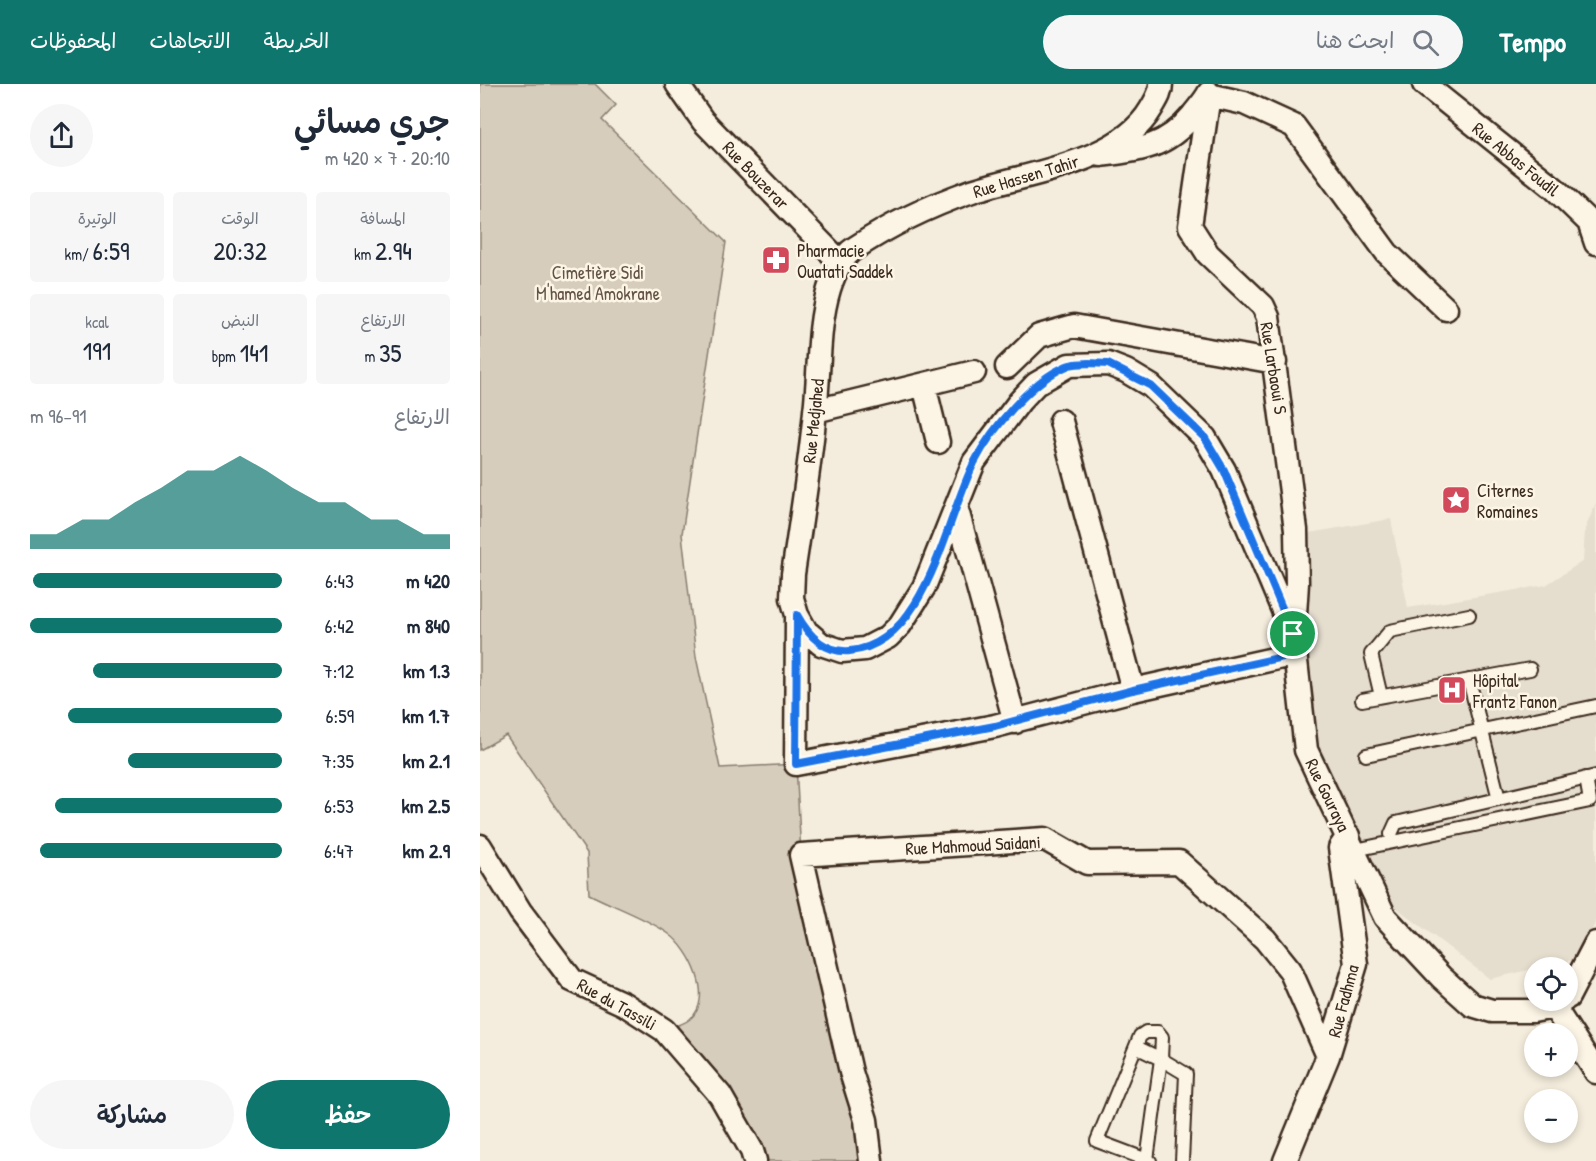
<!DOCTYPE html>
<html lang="ar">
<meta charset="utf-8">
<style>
:root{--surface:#fff;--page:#f6f6f7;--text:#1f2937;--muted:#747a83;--accent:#0f766e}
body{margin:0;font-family:"Patrick Hand","Playpen Sans Arabic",sans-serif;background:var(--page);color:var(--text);direction:rtl;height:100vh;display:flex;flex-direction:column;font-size:22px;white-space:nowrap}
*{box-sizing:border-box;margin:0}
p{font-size:20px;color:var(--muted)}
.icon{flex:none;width:33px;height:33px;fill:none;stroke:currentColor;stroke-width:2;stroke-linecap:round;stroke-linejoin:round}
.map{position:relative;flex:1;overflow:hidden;direction:ltr}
.sheet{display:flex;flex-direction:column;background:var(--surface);width:480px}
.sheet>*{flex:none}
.controls{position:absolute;left:1044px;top:873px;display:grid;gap:12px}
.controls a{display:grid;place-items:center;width:54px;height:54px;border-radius:50%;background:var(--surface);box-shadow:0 3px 9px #0003;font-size:30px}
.pin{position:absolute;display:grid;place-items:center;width:51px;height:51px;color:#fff;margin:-26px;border:3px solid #fff;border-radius:50%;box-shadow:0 2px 6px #0007}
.round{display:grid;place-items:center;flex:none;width:63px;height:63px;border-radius:32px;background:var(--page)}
.summary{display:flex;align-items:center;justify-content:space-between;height:102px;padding:0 30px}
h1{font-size:33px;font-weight:600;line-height:45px}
.stats{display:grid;grid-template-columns:repeat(3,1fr);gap:9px;height:102px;padding:6px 30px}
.stats div{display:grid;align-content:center;border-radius:6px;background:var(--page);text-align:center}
.stats b{font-size:26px;font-weight:600}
.stats small{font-size:16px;font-weight:400}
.stats p{font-size:16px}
.chart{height:168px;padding:12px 30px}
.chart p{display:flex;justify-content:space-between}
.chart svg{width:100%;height:108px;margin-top:6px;fill:var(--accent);opacity:.7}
.cta{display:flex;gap:12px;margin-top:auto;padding:12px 30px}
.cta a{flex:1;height:69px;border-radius:36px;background:var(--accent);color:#fff;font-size:24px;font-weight:600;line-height:69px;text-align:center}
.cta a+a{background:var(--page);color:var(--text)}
ul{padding:0 30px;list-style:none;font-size:20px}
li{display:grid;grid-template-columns:96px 72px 1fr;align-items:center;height:45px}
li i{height:15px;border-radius:8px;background:var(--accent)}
header{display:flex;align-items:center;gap:36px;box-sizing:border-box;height:84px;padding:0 30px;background:var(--accent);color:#fff}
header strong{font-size:28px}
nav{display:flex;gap:33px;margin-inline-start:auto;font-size:21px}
.search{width:420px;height:54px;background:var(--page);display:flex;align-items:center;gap:15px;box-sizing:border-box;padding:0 21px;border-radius:33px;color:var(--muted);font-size:22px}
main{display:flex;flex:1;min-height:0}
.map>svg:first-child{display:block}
.built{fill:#e5ddce}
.green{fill:#d6cdbd;stroke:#887c6e;stroke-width:1.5}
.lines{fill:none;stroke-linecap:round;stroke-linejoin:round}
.service-casing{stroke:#3b2a1e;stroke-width:16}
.minor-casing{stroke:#3b2a1e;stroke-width:27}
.service{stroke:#fcf5e5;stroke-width:12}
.minor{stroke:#fcf5e5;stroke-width:22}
.route-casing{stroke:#fff;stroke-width:12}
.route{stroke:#1a73e8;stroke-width:8}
.labels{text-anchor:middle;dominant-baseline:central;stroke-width:5;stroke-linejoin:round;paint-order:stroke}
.street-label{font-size:18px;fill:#3b2a1e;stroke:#fcf5e5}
.poi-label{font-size:18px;fill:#3b2a1e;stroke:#fcf5e5;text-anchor:start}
.park-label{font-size:18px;fill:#625346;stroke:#fcf5e5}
</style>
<header>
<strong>Tempo</strong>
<div class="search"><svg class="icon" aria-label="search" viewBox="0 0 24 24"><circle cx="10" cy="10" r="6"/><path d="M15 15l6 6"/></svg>ابحث هنا</div>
<nav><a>الخريطة</a><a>الاتجاهات</a><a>المحفوظات</a></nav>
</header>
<main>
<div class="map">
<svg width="1116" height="1077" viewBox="0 0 1116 1077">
<rect width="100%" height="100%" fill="#f4eddd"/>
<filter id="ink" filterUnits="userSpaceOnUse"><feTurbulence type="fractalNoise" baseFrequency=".0167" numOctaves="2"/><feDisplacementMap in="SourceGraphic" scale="12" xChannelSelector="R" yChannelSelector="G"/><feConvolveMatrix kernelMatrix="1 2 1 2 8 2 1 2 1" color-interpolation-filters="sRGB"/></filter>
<g filter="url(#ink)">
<path class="built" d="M1116 419V838L1096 875 1010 895 909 818 834 665 823 548V450L911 435 928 524 1066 501 1103 477 1105 445Z"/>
<path class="green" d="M0 0H115L136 21 122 36 246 158 202 450 216 573 240 684 316 680 321 771 391 1077H275L184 946C191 943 203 941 210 935 235 914 210 865 189 850 169 835 132 822 109 810L107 769 26 651 0 666Z"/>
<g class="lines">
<g class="service-casing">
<path id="service" d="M989 596 1019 715
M901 612 891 570 910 547 989 531
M882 616 1050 585
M886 671 1116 622
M913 758 911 750 916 739 1116 692
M875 766 1110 717 1106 694
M656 963 681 975 667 1076
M670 1077 617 1057 660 952 666 948H678L682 953 681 975 706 990 702 1077"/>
</g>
<g class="minor-casing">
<path id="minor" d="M197 0 223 37 360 178
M681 0C681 10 676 16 671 25 639 80 545 89 489 108 450 122 410 141 375 164 361 173 354 189 349 205 337 244 340 288 335 327 330 381 321 436 313 490L312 514 317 531 326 547 341 560 362 567 385 565 408 553 420 541 444 503 494 378 540 317 556 300 589 281 628 280 646 287 671 302 725 354 744 386 813 550 826 666 905 833 961 893 992 921 1012 927H1053L1074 923 1084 916
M944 0 1075 105 1109 138 1116 159
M621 71C660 66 685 64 712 32 718 24 725 17 729 9
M527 283 559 252 594 242 795 278
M444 301 458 358
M335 327 494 288
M581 337 653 606
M477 426 535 638
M317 531 316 680 515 642 653 606 816 570
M814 546 817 499 816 446 788 233 783 222 728 170 710 142 729 11 764 19 814 42 907 169 966 225
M0 762 40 827 92 896 144 920 184 946 240 1011 272 1067 275 1077
M1088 913 1116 859
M1074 923 1116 988
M391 1077 386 1036 371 988 321 771 565 755 607 779 699 778 785 855 810 886 848 972
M805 1077 848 972 876 880 860 764 868 752"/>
</g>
<use href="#service" class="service"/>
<use href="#minor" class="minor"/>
</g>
</g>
<g class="lines" filter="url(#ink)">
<g class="route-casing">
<path id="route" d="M609 279 628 280 671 302 725 354 744 386 813 550 816 570 653 606 515 642 316 680 317 531C328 551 345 569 370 567 447 560 465 436 494 379 512 344 551 297 587 282 594 279 602 280 609 279Z"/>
</g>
<use href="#route" class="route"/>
</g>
<defs>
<g id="pharmacy-square" transform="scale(1.5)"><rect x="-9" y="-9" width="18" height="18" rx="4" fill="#d1495b" stroke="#fcf5e5"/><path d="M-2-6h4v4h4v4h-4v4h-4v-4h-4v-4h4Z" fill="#fff"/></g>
<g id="sight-square" transform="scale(1.5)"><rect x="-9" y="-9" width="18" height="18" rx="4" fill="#d1495b" stroke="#fcf5e5"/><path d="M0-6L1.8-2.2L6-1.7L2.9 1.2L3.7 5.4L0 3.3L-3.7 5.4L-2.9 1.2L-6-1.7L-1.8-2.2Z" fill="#fff"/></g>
<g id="hospital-square" transform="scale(1.5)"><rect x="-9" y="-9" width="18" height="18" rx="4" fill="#d1495b" stroke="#fcf5e5"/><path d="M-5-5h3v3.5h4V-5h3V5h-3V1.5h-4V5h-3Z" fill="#fff"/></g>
</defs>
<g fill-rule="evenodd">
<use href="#pharmacy-square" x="296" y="176"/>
<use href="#sight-square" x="976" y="416"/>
<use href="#hospital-square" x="972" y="606"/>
</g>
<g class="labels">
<g class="street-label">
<text transform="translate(1036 75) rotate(39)">Rue Abbas Foudil</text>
<text transform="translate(276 91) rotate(46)">Rue Bouzerar</text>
<text transform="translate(546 92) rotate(-17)">Rue Hassen Tahir</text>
<text transform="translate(794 284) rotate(81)">Rue Larbaoui S</text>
<text transform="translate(333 337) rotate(-84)">Rue Medjahed</text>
<text transform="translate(848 711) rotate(64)">Rue Gouraya</text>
<text transform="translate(493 761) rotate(-3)">Rue Mahmoud Saidani</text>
<text transform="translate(863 917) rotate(-75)">Rue Fadhma</text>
<text transform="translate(137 920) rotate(29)">Rue du Tassili</text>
</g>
<g class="poi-label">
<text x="317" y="166">Pharmacie<tspan x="317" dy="21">Ouatati Saddek</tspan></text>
<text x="997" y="406">Citernes<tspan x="997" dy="21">Romaines</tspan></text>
<text x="993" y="596">Hôpital<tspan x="993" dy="21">Frantz Fanon</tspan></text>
</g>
<g class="park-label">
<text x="118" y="188">Cimetière Sidi<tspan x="118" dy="21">M'hamed Amokrane</tspan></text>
</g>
</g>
</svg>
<div class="controls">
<a><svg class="icon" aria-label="locate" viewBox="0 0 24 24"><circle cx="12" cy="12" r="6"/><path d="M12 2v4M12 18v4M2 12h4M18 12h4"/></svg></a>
<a>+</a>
<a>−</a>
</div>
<div class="pin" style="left:813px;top:550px;background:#1e9e55"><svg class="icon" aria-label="arrive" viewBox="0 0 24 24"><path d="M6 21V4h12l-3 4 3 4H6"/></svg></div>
</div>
<section class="sheet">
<div class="summary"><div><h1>جري مسائي</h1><p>20:10 · 7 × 420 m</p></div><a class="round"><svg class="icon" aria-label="share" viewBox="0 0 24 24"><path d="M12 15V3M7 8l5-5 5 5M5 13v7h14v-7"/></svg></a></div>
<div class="stats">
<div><p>المسافة</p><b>2.94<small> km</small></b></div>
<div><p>الوقت</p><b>20:32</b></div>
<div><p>الوتيرة</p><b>6:59<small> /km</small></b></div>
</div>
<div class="stats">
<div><p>الارتفاع</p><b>35<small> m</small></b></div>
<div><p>النبض</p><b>141<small> bpm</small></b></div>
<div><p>kcal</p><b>191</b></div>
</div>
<div class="chart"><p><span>الارتفاع</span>91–96 m</p>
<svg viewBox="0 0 160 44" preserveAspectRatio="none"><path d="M0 44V38L10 38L20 32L30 32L40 25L50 19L60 12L70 12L80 6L90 12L100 19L110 25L120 25L130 32L140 32L150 38L160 38V44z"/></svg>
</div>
<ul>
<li><b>420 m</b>6:43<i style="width:99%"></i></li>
<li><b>840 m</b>6:42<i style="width:100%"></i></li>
<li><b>1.3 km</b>7:12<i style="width:75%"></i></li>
<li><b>1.7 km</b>6:59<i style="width:85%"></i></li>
<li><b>2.1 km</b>7:35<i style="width:61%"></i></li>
<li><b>2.5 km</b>6:53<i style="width:90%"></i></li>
<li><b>2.9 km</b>6:47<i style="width:96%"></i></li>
</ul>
<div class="cta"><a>حفظ</a><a>مشاركة</a></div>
</section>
</main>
